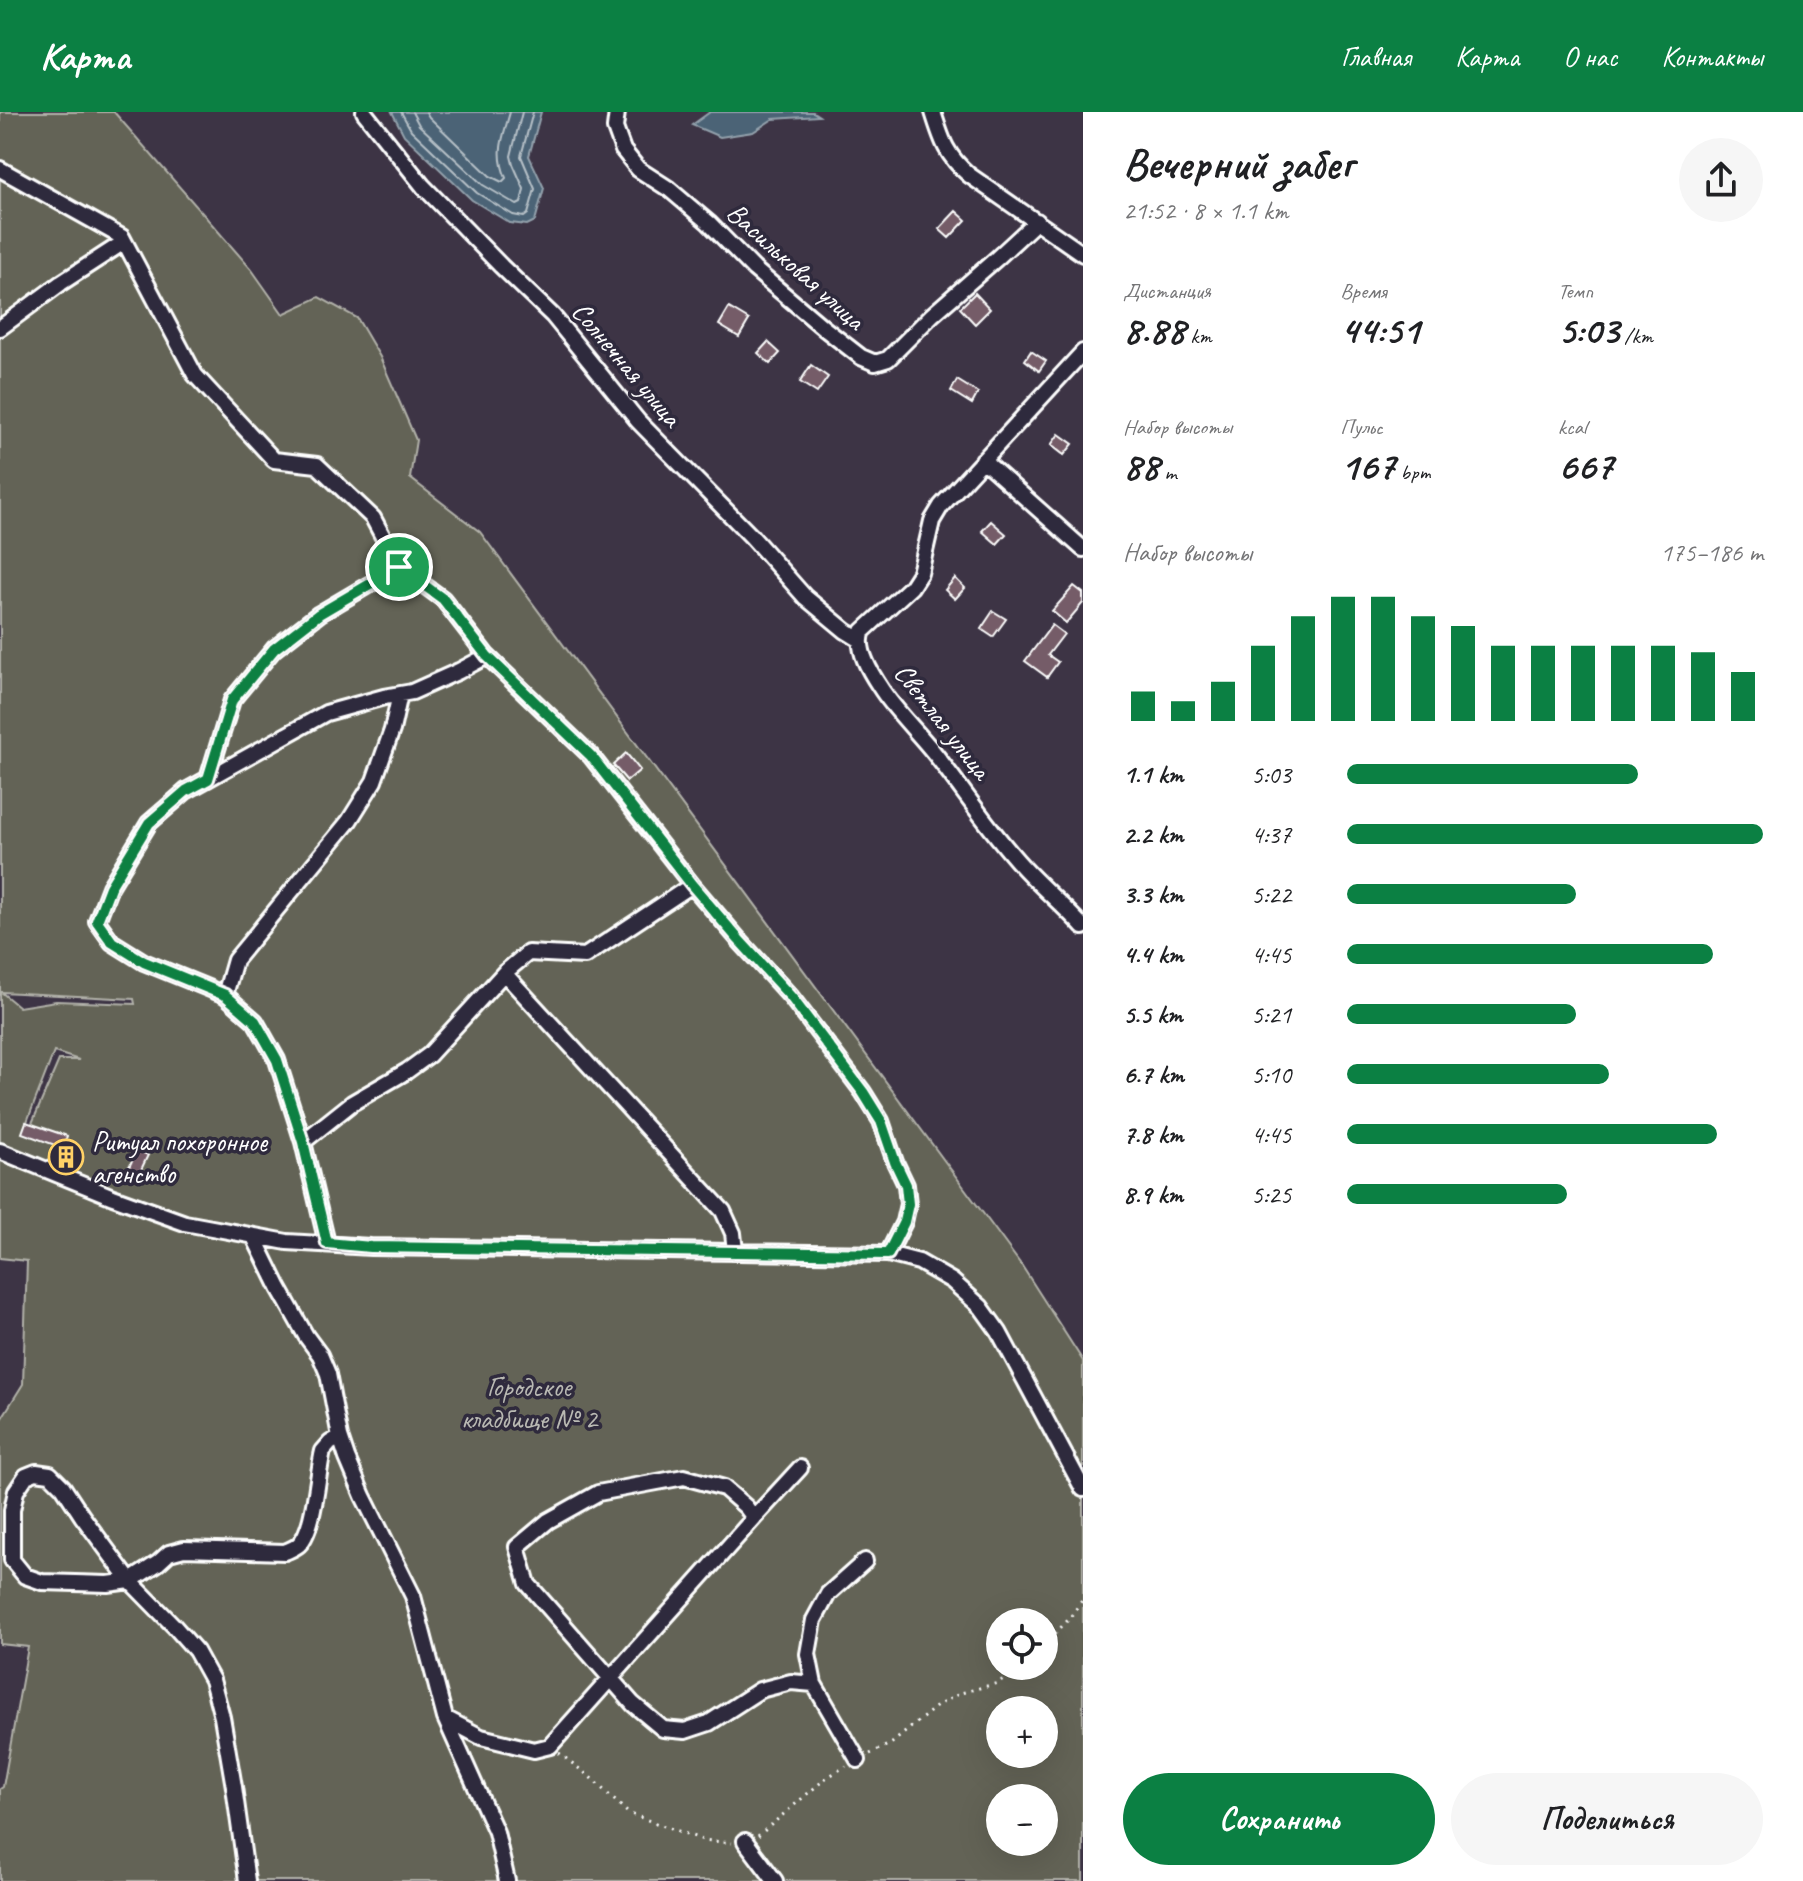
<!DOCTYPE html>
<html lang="ru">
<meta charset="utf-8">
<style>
:root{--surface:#fff;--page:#f6f6f6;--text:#202124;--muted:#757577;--accent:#0b8043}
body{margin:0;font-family:Caveat,sans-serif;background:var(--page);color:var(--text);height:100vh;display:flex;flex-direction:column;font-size:30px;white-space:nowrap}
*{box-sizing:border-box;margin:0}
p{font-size:26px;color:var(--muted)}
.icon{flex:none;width:44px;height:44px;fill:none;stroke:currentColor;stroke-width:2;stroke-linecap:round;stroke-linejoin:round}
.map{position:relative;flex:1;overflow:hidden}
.panel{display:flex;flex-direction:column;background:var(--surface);width:720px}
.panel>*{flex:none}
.fabs{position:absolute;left:986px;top:1496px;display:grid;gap:16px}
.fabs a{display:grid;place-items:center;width:72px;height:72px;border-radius:50%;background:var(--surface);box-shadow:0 8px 32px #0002;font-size:40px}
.pin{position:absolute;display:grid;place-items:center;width:68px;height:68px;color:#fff;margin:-34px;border:4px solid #fff;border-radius:50%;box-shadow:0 2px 8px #0007}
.round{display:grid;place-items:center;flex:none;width:84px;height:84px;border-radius:42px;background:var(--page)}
.overview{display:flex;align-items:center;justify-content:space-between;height:136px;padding:0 40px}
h1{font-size:44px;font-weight:700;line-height:60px}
.figures{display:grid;grid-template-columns:repeat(3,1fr);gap:12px;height:136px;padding:8px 40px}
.figures div{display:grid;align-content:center}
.figures b{font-size:40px;font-weight:700}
.figures small{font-size:22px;font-weight:400}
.figures p{font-size:22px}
.chart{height:224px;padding:16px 40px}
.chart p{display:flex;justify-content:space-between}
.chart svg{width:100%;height:144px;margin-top:8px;stroke:var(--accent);stroke-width:6}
.button{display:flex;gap:16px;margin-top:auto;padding:16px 40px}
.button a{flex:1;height:92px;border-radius:48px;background:var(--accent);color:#fff;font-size:32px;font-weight:700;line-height:92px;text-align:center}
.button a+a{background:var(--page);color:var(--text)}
ul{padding:0 40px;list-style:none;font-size:26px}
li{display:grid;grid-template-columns:128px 96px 1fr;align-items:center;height:60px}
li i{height:20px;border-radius:10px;background:var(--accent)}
header{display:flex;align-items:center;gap:48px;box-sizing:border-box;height:112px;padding:0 40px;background:var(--accent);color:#fff}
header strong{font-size:38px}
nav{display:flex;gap:44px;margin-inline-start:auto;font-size:28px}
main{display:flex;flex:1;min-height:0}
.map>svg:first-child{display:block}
.green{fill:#646456;stroke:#b2b2aa;stroke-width:2;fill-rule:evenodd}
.water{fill:#4c6476;stroke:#94a2ad;stroke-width:2}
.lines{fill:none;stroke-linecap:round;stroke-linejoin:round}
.shore{stroke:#b7c1c8;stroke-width:2}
.building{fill:#745c67;stroke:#fff;stroke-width:2}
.minor-casing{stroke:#fff;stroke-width:20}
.path{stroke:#fff;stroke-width:3;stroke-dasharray:2 6;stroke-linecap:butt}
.minor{stroke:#2f2a3d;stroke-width:14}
.route-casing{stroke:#fff;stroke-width:16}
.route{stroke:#0b8043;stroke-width:10}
.labels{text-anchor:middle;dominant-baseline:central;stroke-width:7;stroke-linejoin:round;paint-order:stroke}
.street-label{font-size:28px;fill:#fff;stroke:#2f2a3d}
.poi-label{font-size:28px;fill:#fff;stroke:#2f2a3d;text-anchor:start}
.park-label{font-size:28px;fill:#b9b9b3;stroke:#2f2a3d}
</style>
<header>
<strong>Карта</strong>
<nav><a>Главная</a><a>Карта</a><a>О нас</a><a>Контакты</a></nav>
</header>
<main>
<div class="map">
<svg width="1083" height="1769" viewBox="0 0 1083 1769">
<rect width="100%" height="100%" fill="#3d3445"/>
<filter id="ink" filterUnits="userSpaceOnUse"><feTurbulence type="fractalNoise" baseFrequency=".0125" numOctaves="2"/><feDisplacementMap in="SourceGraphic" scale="16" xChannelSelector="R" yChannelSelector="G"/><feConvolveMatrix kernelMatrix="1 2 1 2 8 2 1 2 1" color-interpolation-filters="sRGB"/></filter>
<g filter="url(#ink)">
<path class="green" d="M0 0H114L252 158 283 202 319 185 357 206 380 245 416 328 410 366 480 420 1022 1154 1083 1249V1769H0V1677L3 1675 28 1535 0 1532V1309L23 1272 27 1149 0 1146ZM1 880 134 887 135 892 56 889 19 895ZM54 940 79 948H59L30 1016 25 1015ZM1000 1510H1044V1554H1000ZM1000 1598H1044V1642H1000ZM1000 1686H1044V1730H1000Z"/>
<path class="water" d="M392 0H541L529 44 544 76 535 109 527 113 510 111 472 88 404 23Z
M710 0H813L819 4 773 7 753 20 720 25 692 13Z"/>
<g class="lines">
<path class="shore" d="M401 0 411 18 477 81 513 103 524 105 528 102 535 77 521 44 533 0
M412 0 419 13 483 73 517 93 521 91 524 77 513 52 511 44 522 0
M426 0 429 5 490 64 502 70 506 66C495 40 503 26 510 0"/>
</g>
<path class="building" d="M956 99 966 108 949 126 939 117Z
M975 181 990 197 975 212 960 196Z
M729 196 749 208 739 225 719 213Z
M768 230 780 241 770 252 758 241Z
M1031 239 1046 249 1039 259 1025 248Z
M811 253 828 265 817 281 800 270Z
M957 268 978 281 972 292 951 279Z
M1059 322 1073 332 1064 343 1051 333Z
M991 409 1006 422 997 432 982 419Z
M955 466 965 476 955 487 945 478Z
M1074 474 1083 481V491L1066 511 1052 499Z
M993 499 1006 507 993 525 981 517Z
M1052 513 1064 522 1048 543 1058 550 1047 565 1025 549Z
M626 641 640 658 627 669 613 653Z
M26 1010 67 1024 65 1030 75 1033 73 1040 79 1042 73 1058 53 1049 58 1034 22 1021Z
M137 1038 148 1043 139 1062 128 1057Z"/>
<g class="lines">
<g class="minor-casing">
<path id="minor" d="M364 0 423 74 501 154 553 204 638 309 752 425 805 485 846 519 859 527
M617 0 615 16 623 38 638 57 669 77 709 111 754 157 825 217 861 245 875 251 888 247 932 203 996 147 1037 109
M933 0C942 29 946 43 969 63L1083 142
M0 57 122 125 195 263 274 348 317 353 373 406 399 455
M0 216 61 171 124 130
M1083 240 941 394 932 409 920 461 911 475 863 519C855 536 870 560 880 575 895 599 917 619 935 642 964 679 990 719 1022 754 1041 775 1064 794 1083 815
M983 348 1083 437
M208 667 232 588 274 537 319 502 399 455 443 487 487 544
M504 861 723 1099 733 1121 735 1139
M225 883 235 848 349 709 374 669 392 618 400 582
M303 1030 352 991 407 959 429 943 504 861 528 841 585 844 692 773
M0 1039 113 1085 185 1111 287 1130 371 1135 888 1142 919 1150 952 1169 981 1195 999 1220 1083 1377
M254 1125 279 1176 306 1224 320 1243 328 1262 340 1325 347 1346 363 1384 413 1484 445 1606 496 1720 507 1769
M327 1131 303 1030 277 948 255 909 225 883 144 850 112 830 97 809 110 775 149 711 186 679 326 601 384 585 412 580 459 559 487 544 591 644 692 773 739 828 791 885 863 980 881 1009 895 1050 906 1073 908 1092 904 1110 888 1142
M754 1406 800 1356
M445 1606 481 1625 534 1638 550 1634 754 1406 746 1395 724 1376 684 1365 598 1381 548 1409 517 1435 528 1472 633 1592 663 1617 685 1619 709 1611 760 1578 791 1570 814 1572
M858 1648 814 1572 808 1542 814 1508 828 1482 865 1449
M745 1729 775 1769
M247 1769 234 1675 222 1605 212 1568 196 1539 174 1514 130 1469 82 1404 63 1375 50 1362 36 1360 26 1364 16 1379 12 1398V1448L25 1464 42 1470 108 1472 130 1469 158 1451 169 1441 184 1437 285 1440C289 1438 293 1437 297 1434 315 1421 317 1362 323 1339L330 1331 340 1325"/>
</g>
<path class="path" d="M1044 1533 1068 1508 1083 1487
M559 1641 590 1665 628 1701 703 1728 732 1731
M870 1642 892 1631 937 1594 961 1581 998 1571 1020 1554
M758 1724 826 1666 846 1654"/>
<use href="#minor" class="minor"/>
</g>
</g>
<g class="lines" filter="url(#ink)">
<g class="route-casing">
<path id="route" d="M399 455 443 487 487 544 591 644 692 773 739 828 791 885 863 980 881 1009 895 1050 906 1073 908 1092 904 1110 888 1142 371 1135 327 1131 303 1030 277 948 255 909 225 883 144 850 112 830 97 809 110 775 149 711 186 679 208 667 232 588 274 537 319 502Z"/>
</g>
<use href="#route" class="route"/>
</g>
<defs>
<g id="building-ring" transform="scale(1.8)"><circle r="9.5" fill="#2f2a3d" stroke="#ffd166" stroke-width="1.5"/><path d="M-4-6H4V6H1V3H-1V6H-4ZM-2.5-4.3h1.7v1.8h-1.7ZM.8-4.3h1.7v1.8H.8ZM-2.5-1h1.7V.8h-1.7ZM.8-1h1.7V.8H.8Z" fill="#ffd166"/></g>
</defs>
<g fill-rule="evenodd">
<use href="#building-ring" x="66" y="1045"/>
</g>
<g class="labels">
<g class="street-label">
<text transform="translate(796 154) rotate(42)">Васильковая улица</text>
<text transform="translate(627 252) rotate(50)">Солнечная улица</text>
<text transform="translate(943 609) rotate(52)">Светлая улица</text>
</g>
<g class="poi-label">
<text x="92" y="1029">Ритуал похоронное<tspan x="92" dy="32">агенство</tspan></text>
</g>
<g class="park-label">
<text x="529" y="1274">Городское<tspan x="529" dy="32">кладбище № 2</tspan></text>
</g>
</g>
</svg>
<div class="fabs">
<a><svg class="icon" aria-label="locate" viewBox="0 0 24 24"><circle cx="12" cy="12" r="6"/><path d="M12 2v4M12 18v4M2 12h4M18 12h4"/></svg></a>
<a>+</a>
<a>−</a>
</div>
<div class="pin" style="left:399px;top:455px;background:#1e9e55"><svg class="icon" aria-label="arrive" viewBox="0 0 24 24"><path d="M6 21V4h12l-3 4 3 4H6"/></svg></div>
</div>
<section class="panel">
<div class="overview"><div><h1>Вечерний забег</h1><p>21:52 · 8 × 1.1 km</p></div><a class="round"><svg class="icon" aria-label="share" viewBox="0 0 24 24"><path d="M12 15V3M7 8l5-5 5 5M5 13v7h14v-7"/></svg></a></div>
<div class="figures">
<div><p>Дистанция</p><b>8.88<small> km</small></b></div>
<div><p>Время</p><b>44:51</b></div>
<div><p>Темп</p><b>5:03<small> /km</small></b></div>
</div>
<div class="figures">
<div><p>Набор высоты</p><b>88<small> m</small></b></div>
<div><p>Пульс</p><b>167<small> bpm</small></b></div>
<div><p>kcal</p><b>667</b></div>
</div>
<div class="chart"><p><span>Набор высоты</span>175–186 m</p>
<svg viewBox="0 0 160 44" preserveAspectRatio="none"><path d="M5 44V35M15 44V38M25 44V32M35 44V21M45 44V12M55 44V6M65 44V6M75 44V12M85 44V15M95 44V21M105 44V21M115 44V21M125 44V21M135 44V21M145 44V23M155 44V29"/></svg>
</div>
<ul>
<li><b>1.1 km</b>5:03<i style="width:70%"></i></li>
<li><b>2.2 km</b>4:37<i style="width:100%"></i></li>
<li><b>3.3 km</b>5:22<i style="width:55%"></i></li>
<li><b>4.4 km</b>4:45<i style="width:88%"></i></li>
<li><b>5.5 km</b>5:21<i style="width:55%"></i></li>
<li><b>6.7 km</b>5:10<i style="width:63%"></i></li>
<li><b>7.8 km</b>4:45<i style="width:89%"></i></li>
<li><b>8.9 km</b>5:25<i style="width:53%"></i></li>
</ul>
<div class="button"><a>Сохранить</a><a>Поделиться</a></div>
</section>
</main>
